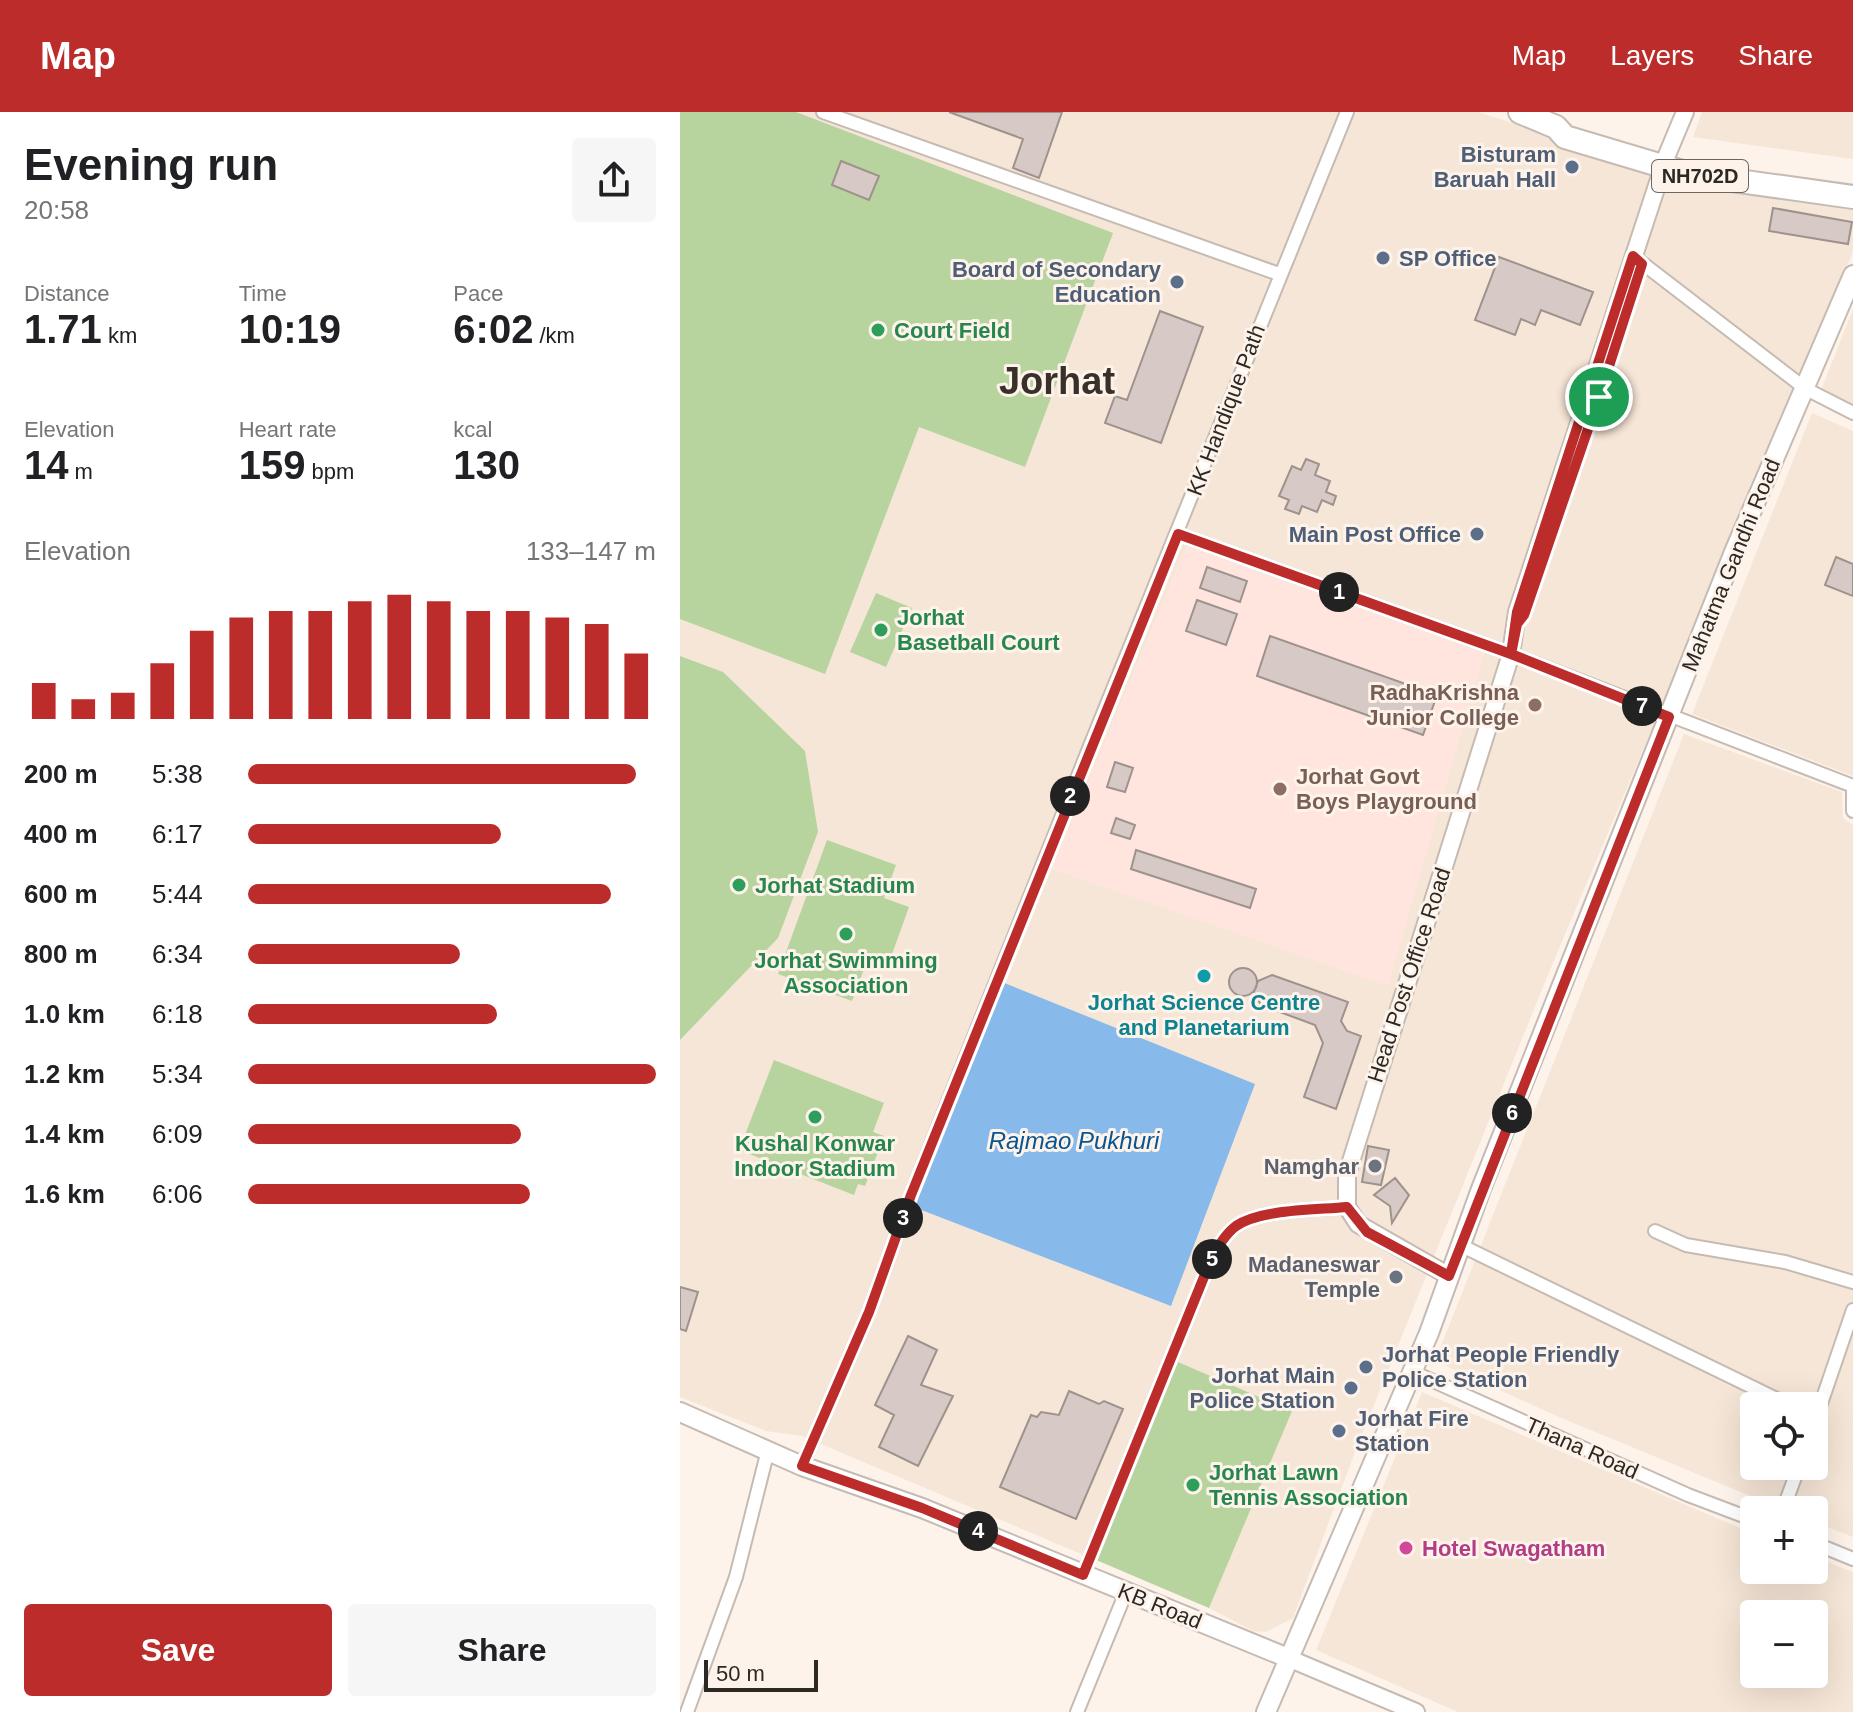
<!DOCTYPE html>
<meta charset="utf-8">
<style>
:root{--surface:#fff;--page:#f6f6f6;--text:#202124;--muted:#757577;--accent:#bb2c2a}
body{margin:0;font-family:Arial,sans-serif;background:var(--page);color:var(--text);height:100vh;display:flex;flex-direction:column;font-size:30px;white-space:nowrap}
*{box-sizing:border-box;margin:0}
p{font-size:26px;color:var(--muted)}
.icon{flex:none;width:44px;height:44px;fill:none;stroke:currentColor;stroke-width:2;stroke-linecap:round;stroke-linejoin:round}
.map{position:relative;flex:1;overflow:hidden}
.drawer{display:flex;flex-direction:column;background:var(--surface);width:680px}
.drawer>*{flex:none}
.fabs{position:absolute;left:1060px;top:1280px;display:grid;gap:16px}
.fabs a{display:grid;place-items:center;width:88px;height:88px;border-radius:8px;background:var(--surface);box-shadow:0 8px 32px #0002;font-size:40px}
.scale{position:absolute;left:24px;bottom:20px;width:114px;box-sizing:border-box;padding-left:8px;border:4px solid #2c2925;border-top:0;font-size:22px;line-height:28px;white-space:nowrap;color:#2c2925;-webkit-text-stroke:6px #fdf3ea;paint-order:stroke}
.pin{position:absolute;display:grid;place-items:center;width:68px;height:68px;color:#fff;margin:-34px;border:4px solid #fff;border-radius:50%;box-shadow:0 2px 8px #0007}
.km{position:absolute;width:40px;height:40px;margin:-20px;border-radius:50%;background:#222;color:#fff;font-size:22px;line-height:40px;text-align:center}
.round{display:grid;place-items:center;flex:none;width:84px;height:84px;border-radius:8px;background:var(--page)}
.overview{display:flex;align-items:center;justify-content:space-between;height:136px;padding:0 24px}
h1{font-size:44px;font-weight:700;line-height:60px}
.stats{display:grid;grid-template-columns:repeat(3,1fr);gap:12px;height:136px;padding:8px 24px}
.stats div{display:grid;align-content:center}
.stats b{font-size:40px;font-weight:700}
.stats small{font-size:22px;font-weight:400}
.stats p{font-size:22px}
.chart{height:224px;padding:16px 24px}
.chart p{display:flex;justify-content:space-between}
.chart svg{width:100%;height:144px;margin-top:8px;stroke:var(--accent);stroke-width:6}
.cta{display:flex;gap:16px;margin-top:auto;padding:16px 24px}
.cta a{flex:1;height:92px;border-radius:8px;background:var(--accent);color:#fff;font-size:32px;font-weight:700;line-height:92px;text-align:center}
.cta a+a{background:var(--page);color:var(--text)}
ul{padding:0 24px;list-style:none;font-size:26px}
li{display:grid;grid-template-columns:128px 96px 1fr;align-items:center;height:60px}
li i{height:20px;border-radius:10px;background:var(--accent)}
header{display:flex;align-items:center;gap:48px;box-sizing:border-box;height:112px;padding:0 40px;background:var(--accent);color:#fff}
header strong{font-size:38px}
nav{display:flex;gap:44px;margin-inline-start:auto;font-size:28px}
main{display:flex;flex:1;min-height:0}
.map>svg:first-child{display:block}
.built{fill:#f6e6d7;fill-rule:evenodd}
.education{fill:#ffe5de}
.green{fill:#b7d49f}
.water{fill:#88b9eb}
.building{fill:#d7c9c5;stroke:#9e928d;stroke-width:2}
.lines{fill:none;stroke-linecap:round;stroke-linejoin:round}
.street-casing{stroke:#c5bbb2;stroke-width:16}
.secondary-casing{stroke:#c5bbb2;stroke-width:20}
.primary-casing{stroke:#c5bbb2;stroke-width:22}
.highway-casing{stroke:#c5bbb2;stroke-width:26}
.street{stroke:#fff;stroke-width:12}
.secondary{stroke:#fff;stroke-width:16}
.primary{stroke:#fff;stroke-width:18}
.highway{stroke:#fff;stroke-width:22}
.route-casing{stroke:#fff;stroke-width:16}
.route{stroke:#bb2c2a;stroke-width:10}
.service-dot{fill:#5c6f8a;stroke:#fdf3ea;stroke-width:3}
.leisure-dot{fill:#2e9e5b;stroke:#fdf3ea;stroke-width:3}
.education-dot{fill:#8d6e63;stroke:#fdf3ea;stroke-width:3}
.culture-dot{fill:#0f9aa8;stroke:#fdf3ea;stroke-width:3}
.worship-dot{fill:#6b7280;stroke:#fdf3ea;stroke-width:3}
.hotel-dot{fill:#d1479c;stroke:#fdf3ea;stroke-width:3}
.labels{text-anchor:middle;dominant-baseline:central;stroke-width:6;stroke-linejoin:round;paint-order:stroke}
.shield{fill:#fdf3ea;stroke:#6b6660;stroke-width:2}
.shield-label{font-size:20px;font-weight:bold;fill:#2c2925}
.service-label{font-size:22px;font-weight:bold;fill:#4e5e75;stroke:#fdf3ea;text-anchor:end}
.leisure-label{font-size:22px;font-weight:bold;fill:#27864d;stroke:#fdf3ea;text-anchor:start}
.street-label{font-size:22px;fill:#2c2925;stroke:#fdf3ea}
.education-label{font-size:22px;font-weight:bold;fill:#785e54;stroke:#fdf3ea;text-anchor:end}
.culture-label{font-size:22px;font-weight:bold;fill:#0d838f;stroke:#fdf3ea}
.worship-label{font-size:22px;font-weight:bold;fill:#5b616d;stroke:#fdf3ea;text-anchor:end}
.hotel-label{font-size:22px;font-weight:bold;fill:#b23c85;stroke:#fdf3ea;text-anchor:start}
.water-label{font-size:24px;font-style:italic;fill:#095591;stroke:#fdf3ea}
.town-label{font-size:38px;font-weight:bold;fill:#383029;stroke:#fdf3ea}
</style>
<header>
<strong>Map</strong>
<nav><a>Map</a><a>Layers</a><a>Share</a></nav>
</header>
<main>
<section class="drawer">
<div class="overview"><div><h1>Evening run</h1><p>20:58</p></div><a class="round"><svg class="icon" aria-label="share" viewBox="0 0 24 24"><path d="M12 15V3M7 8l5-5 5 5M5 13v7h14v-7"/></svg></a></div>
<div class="stats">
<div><p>Distance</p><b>1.71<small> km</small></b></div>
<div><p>Time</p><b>10:19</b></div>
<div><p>Pace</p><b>6:02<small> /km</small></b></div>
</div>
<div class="stats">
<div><p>Elevation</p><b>14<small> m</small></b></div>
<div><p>Heart rate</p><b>159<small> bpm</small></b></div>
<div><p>kcal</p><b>130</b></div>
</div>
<div class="chart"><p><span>Elevation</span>133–147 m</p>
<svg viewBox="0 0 160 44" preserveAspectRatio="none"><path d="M5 44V33M15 44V38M25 44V36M35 44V27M45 44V17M55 44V13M65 44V11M75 44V11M85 44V8M95 44V6M105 44V8M115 44V11M125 44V11M135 44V13M145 44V15M155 44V24"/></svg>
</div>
<ul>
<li><b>200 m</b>5:38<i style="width:95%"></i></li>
<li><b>400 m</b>6:17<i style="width:62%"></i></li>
<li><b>600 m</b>5:44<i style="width:89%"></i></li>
<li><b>800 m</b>6:34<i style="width:52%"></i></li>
<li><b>1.0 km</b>6:18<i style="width:61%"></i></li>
<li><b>1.2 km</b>5:34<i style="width:100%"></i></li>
<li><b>1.4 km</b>6:09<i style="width:67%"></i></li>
<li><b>1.6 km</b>6:06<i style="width:69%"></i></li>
</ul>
<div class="cta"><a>Save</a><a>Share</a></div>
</section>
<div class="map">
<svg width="1173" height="1600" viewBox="0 0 1173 1600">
<rect width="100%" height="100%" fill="#fdf3ea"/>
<path class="built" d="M0 0H798L1003 65 1173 92V140L865 870 675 1340 613 1506 586 1520 573 1519 529 1496 122 1324 86 1319 0 1285Z
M1022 0H1173V47L1013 25Z
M1173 197V293L1141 278Z
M1132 301 1173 319V664L1012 602Z
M1004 622 1162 680 1163 706 1173 713V1425L1134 1410V1398H1104L879 1305 755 1249ZM1074 1294H1134V1354H1074Z
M742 1280 1074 1422V1458H1134V1445L1173 1460V1600H778L636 1538ZM1074 1502H1134V1562H1074Z"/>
<path class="education" d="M510 425 806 535 708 874 372 757Z"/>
<path class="green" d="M0 0H116L433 121 345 355 239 315 145 562 0 507Z
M196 481 232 496 206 555 170 540Z
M0 544 43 560 125 639 138 720 98 826 0 928Z
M147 728 216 753 204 786 229 795 207 856 187 849 172 889 98 862Z
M94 948 204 991 193 1020 204 1024 185 1074 178 1072 174 1083 59 1038Z
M498 1250 612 1299 529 1496 414 1447Z"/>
<path class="water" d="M322 870 575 972 491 1194 231 1094Z"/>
<path class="building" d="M269 0H382L359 66 333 56 343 27Z
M161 49 199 64 189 88 152 73Z
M1093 96 1172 110 1168 132 1089 119Z
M819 145 913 180 900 213 861 198 855 213 841 207 835 223 795 208Z
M480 199 523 215 481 331 425 311 435 284 447 288Z
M626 347 639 352 635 363 650 369 646 380 656 384 653 393 642 388 637 400 622 394 619 402 605 397 609 388 599 384 612 354 621 358Z
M1156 445 1173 452V484L1145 473Z
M527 455 567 469 560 490 520 476Z
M517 488 557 502 546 533 506 519Z
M590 524 757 583 743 623 577 564Z
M435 650 453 656 445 680 427 675Z
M436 706 455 713 450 727 431 721Z
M456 738 576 777 570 796 451 757Z
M549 870a14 14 0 1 1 28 0a14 14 0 1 1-28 0Z
M592 863 668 890 661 909 667 919 681 924 656 997 624 985 643 931 635 913 581 893 574 880 578 869Z
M688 1034 709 1038 701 1073 682 1070Z
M715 1066 729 1083 712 1111 710 1094 694 1083Z
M0 1175 18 1180 6 1219 0 1217Z
M228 1224 257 1238 241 1273 273 1284 238 1354 199 1335 214 1303 195 1293Z
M389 1279 419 1292 424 1289 443 1297 396 1407 320 1375 351 1303 357 1305 361 1300 379 1303Z"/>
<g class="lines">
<g class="street-casing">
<path id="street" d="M143 0 599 162
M953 144 1126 277 1173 301
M498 422 831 542 1173 674
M1173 679V699
M975 1119 1006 1133 1105 1150 1173 1170
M780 1133 1111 1294
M733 1260 1008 1383 1074 1408
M1134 1312 1173 1198
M122 1354 189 1200 231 1083 410 634 667 0
M1103 1398 1119 1354
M1134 1431 1173 1447
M403 1463 530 1150C537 1137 544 1123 556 1114 581 1097 636 1098 667 1095
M7 1600 56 1465 88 1338
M397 1600 446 1480"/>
</g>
<g class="secondary-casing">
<path id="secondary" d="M769 1164 678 1112 667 1095V1062L831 542 837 500 987 43 1005 0
M608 1546 736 1600"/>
</g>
<g class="primary-casing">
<path id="primary" d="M0 1300 122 1354 242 1396 608 1546
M586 1600 749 1221 801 1077 1054 440 1173 163"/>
</g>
<g class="highway-casing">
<path id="highway" d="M840 0 876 15 885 25 1009 62 1173 85"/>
</g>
<use href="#street" class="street"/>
<use href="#secondary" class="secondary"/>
<use href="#primary" class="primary"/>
<use href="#highway" class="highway"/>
</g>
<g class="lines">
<g class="route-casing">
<path id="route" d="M919 285 844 503 837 512 831 542 498 422 231 1083 189 1200 122 1354 242 1396 403 1463 530 1150C537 1137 544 1123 556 1114 581 1097 636 1098 667 1095L687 1120 769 1164 989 605 831 542 837 500 953 144 962 152 919 285"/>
</g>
<use href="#route" class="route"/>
</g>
<g class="service-dot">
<circle cx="892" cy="55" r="8"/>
<circle cx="703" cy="146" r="8"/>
<circle cx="497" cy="170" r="8"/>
<circle cx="797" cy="422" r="8"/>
<circle cx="686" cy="1255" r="8"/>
<circle cx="671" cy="1276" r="8"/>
<circle cx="659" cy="1319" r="8"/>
</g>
<g class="leisure-dot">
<circle cx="198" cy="218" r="8"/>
<circle cx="201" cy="518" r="8"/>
<circle cx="59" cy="773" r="8"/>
<circle cx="166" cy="822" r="8"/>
<circle cx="135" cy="1005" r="8"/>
<circle cx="513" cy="1373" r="8"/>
</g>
<g class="education-dot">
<circle cx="855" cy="593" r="8"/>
<circle cx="600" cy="677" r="8"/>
</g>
<circle class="culture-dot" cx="524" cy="864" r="8"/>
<g class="worship-dot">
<circle cx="695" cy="1054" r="8"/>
<circle cx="716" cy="1165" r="8"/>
</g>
<circle class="hotel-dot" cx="726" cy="1436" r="8"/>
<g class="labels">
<rect class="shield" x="972" y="48" width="96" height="32" rx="6"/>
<g class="shield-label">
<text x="1020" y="64">NH702D</text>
</g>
<g class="service-label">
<text x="876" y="42">Bisturam<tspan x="876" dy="25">Baruah Hall</tspan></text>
<text x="719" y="146" text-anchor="start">SP Office</text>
<text x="481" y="157">Board of Secondary<tspan x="481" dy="25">Education</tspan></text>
<text x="781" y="422">Main Post Office</text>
<text x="702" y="1242" text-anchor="start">Jorhat People Friendly<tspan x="702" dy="25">Police Station</tspan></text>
<text x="655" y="1263">Jorhat Main<tspan x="655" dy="25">Police Station</tspan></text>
<text x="675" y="1306" text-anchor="start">Jorhat Fire<tspan x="675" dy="25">Station</tspan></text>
</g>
<g class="leisure-label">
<text x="214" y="218">Court Field</text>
<text x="217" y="505">Jorhat<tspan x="217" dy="25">Basetball Court</tspan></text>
<text x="75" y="773">Jorhat Stadium</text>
<text x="166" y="848" text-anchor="middle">Jorhat Swimming<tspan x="166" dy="25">Association</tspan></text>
<text x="135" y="1031" text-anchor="middle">Kushal Konwar<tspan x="135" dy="25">Indoor Stadium</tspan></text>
<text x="529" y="1360">Jorhat Lawn<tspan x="529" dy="25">Tennis Association</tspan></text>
</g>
<g class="street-label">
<text transform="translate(546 298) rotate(-69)">KK Handique Path</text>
<text transform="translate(1051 453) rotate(-68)">Mahatma Gandhi Road</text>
<text transform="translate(729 863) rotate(-72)">Head Post Office Road</text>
<text transform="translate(902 1336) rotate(24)">Thana Road</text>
<text transform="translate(480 1494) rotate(22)">KB Road</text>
</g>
<g class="education-label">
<text x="839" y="580">RadhaKrishna<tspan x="839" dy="25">Junior College</tspan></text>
<text x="616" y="664" text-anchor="start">Jorhat Govt<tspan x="616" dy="25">Boys Playground</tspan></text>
</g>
<g class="culture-label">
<text x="524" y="890">Jorhat Science Centre<tspan x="524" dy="25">and Planetarium</tspan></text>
</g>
<g class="worship-label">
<text x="679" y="1054">Namghar</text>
<text x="700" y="1152">Madaneswar<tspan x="700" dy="25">Temple</tspan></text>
</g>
<g class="hotel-label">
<text x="742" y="1436">Hotel Swagatham</text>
</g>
<g class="water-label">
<text x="394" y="1028">Rajmao Pukhuri</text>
</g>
<g class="town-label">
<text x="377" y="269">Jorhat</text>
</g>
</g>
</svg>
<div class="fabs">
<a><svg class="icon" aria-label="locate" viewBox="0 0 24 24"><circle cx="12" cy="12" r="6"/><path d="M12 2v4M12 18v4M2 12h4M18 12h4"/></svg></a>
<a>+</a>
<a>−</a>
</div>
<div class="scale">50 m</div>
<div class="pin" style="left:919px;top:285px;background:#1e9e55"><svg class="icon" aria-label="arrive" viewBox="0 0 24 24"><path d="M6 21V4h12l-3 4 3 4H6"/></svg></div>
<b class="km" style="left:659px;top:480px">1</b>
<b class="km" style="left:390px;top:684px">2</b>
<b class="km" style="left:223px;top:1106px">3</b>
<b class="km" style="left:298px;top:1419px">4</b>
<b class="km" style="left:532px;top:1147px">5</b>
<b class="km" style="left:832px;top:1001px">6</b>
<b class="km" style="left:962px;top:594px">7</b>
</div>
</main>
